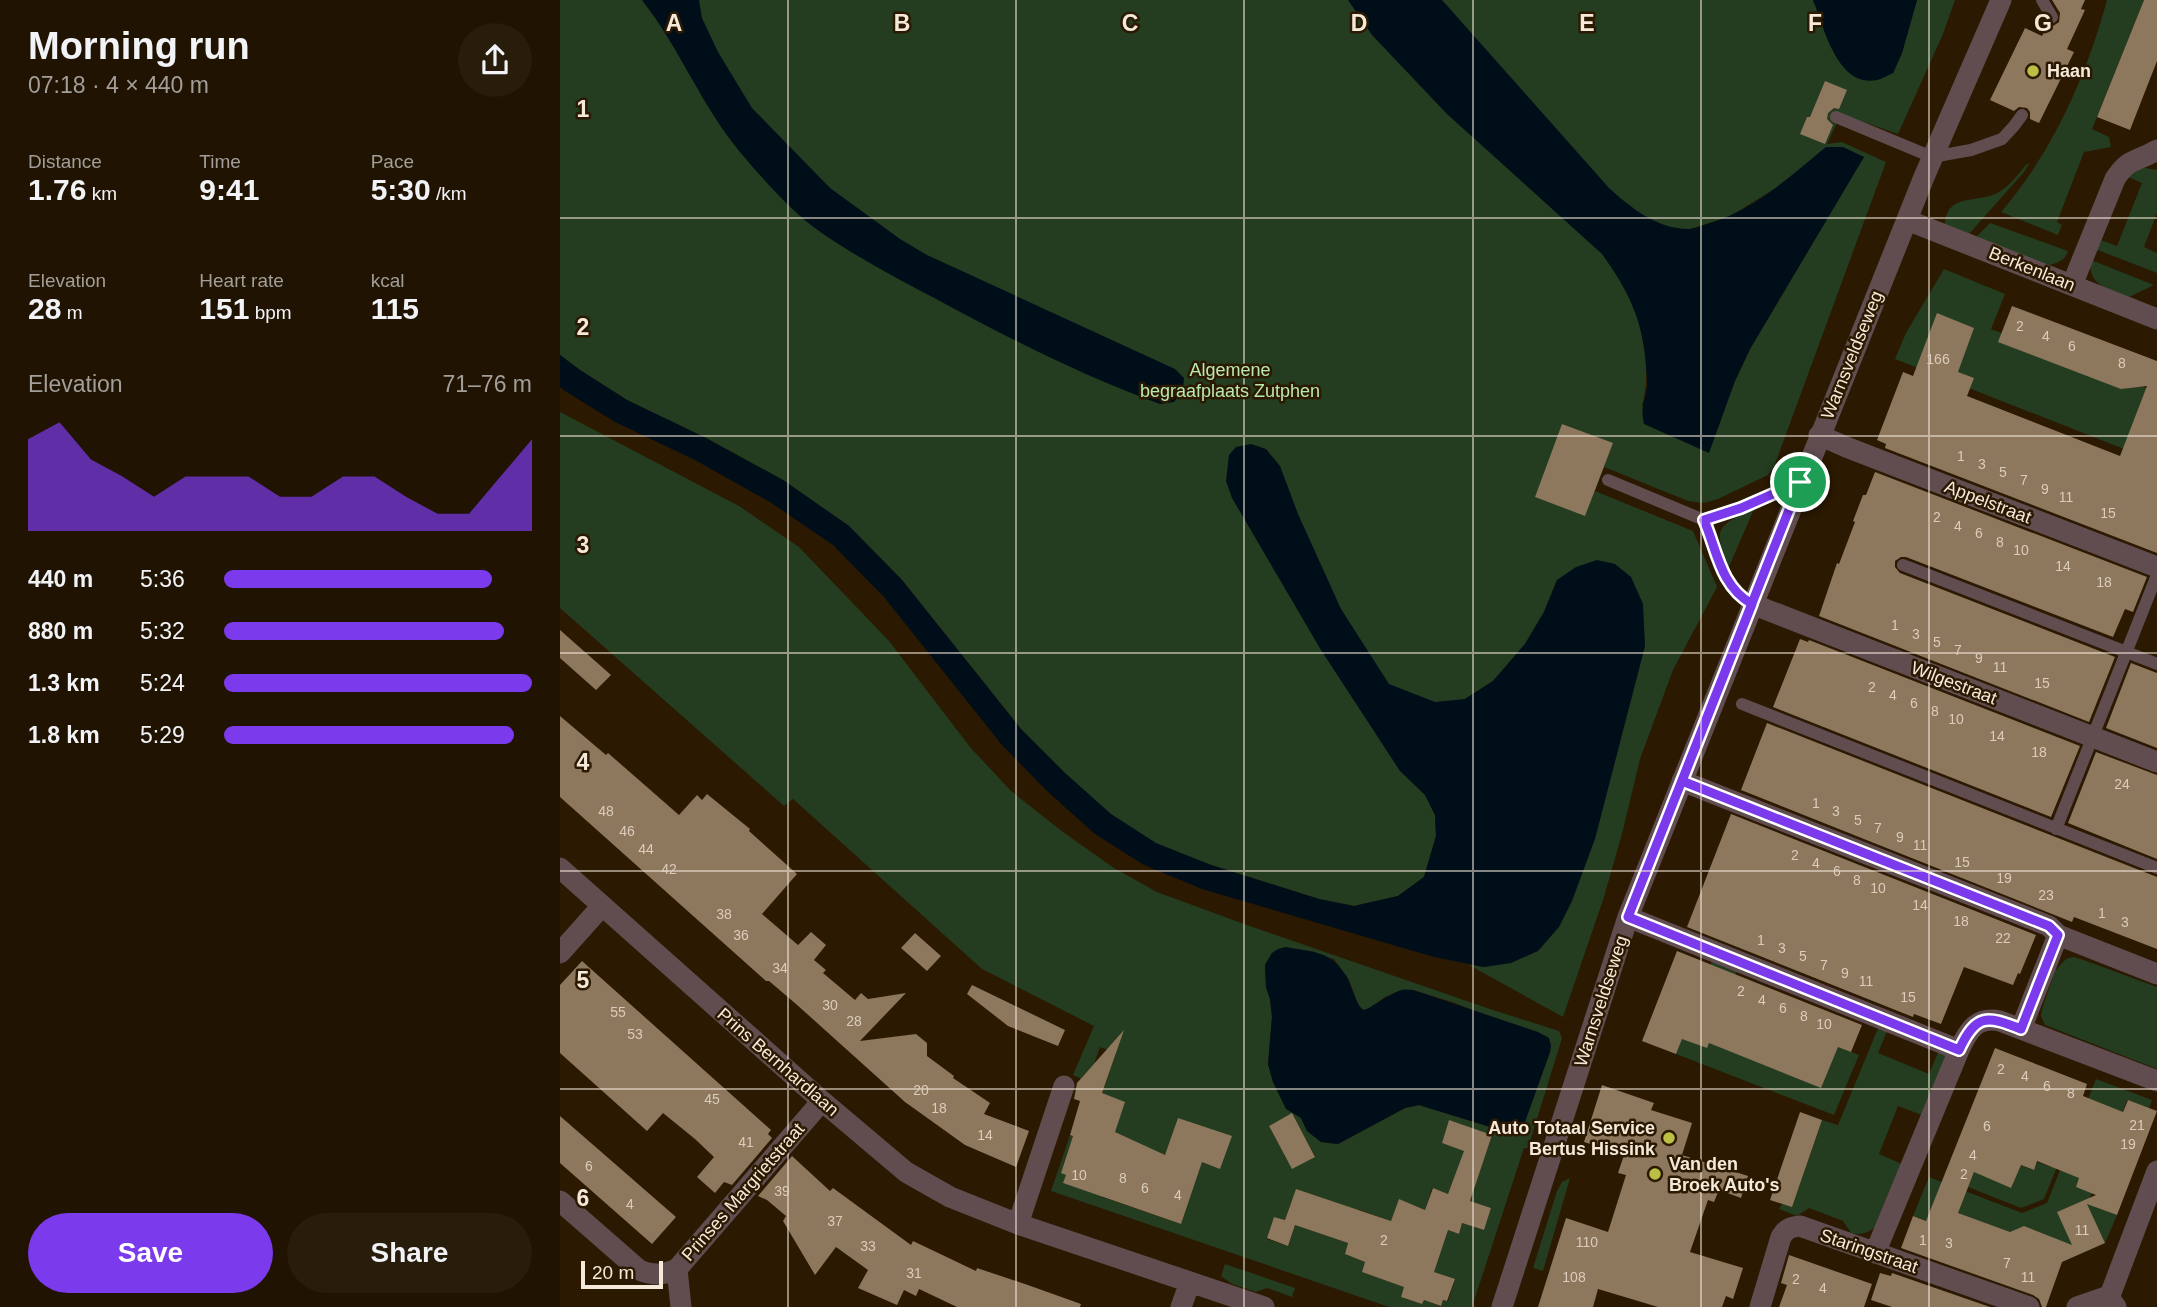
<!DOCTYPE html>
<meta charset="utf-8">
<style>
:root{--surface:#201301;--page:#281c0b;--text:#f1f3f6;--muted:#a29e99;--accent:#7c3aed}
body{margin:0;font-family:Arial,sans-serif;background:var(--page);color:var(--text);height:100vh;display:flex;flex-direction:column;font-size:26px;white-space:nowrap}
*{box-sizing:border-box;margin:0}
p{font-size:23px;color:var(--muted)}
.icon{flex:none;width:38px;height:38px;fill:none;stroke:currentColor;stroke-width:2;stroke-linecap:round;stroke-linejoin:round}
.map{position:relative;flex:1;overflow:hidden}
.drawer{display:flex;flex-direction:column;background:var(--surface);width:560px}
.drawer>*{flex:none}
.scale{position:absolute;left:21px;bottom:18px;width:82px;box-sizing:border-box;padding-left:7px;border:4px solid #f5e9da;border-top:0;font-size:19px;line-height:24px;white-space:nowrap;color:#f5e9da;-webkit-text-stroke:5px #2b1901;paint-order:stroke}
.pin{position:absolute;display:grid;place-items:center;width:60px;height:60px;color:#fff;margin:-30px;border:4px solid #fff;border-radius:50%;box-shadow:0 2px 7px #0007}
.round{display:grid;place-items:center;flex:none;width:74px;height:74px;border-radius:37px;background:var(--page)}
.headline{display:flex;align-items:center;justify-content:space-between;height:119px;padding:0 28px}
h1{font-size:38px;font-weight:700;line-height:52px}
.figures{display:grid;grid-template-columns:repeat(3,1fr);gap:10px;height:119px;padding:7px 28px}
.figures div{display:grid;align-content:center}
.figures b{font-size:30px;font-weight:700}
.figures small{font-size:19px;font-weight:400}
.figures p{font-size:19px}
.chart{height:196px;padding:14px 28px}
.chart p{display:flex;justify-content:space-between}
.chart svg{width:100%;height:126px;margin-top:7px;fill:var(--accent);opacity:.7}
.action{display:flex;gap:14px;margin-top:auto;padding:14px 28px}
.action a{flex:1;height:80px;border-radius:42px;background:var(--accent);color:#fff;font-size:28px;font-weight:700;line-height:80px;text-align:center}
.action a+a{background:var(--page);color:var(--text)}
ul{padding:0 28px;list-style:none;font-size:23px}
li{display:grid;grid-template-columns:112px 84px 1fr;align-items:center;height:52px}
li i{height:18px;border-radius:9px;background:var(--accent)}
main{display:flex;flex:1;min-height:0}
.map>svg:first-child{display:block}
.green{fill:#243c1f;fill-rule:evenodd}
.water{fill:#000e1a}
.building{fill:#8d775d;fill-rule:evenodd}
.lines{fill:none;stroke-linecap:round;stroke-linejoin:round}
.lane{stroke:#614d4f;stroke-width:12}
.street{stroke:#614d4f;stroke-width:21}
.route-casing{stroke:#fff;stroke-width:14}
.route{stroke:#7c3aed;stroke-width:9}
.grid{fill:none;stroke:#f5e9da;stroke-width:2;stroke-opacity:0.55}
.poi-dot{fill:#bbc044;stroke:#2b1901;stroke-width:2.5}
.labels{text-anchor:middle;dominant-baseline:central;stroke-width:5;stroke-linejoin:round;paint-order:stroke}
.number-label{font-size:14px;fill:#dbccbb}
.poi-label{font-size:18px;font-weight:bold;fill:#f5e9da;stroke:#2b1901;text-anchor:start}
.street-label{font-size:18px;fill:#f5e9da;stroke:#2b1901}
.park-label{font-size:18px;fill:#bae9b0;stroke:#2b1901}
.grid-label{font-size:23px;text-anchor:middle;font-weight:bold;fill:#f5e9da;stroke:#2b1901;stroke-width:5;stroke-linejoin:round;paint-order:stroke}
</style>
<main>
<section class="drawer">
<div class="headline"><div><h1>Morning run</h1><p>07:18 · 4 × 440 m</p></div><a class="round"><svg class="icon" aria-label="share" viewBox="0 0 24 24"><path d="M12 15V3M7 8l5-5 5 5M5 13v7h14v-7"/></svg></a></div>
<div class="figures">
<div><p>Distance</p><b>1.76<small> km</small></b></div>
<div><p>Time</p><b>9:41</b></div>
<div><p>Pace</p><b>5:30<small> /km</small></b></div>
</div>
<div class="figures">
<div><p>Elevation</p><b>28<small> m</small></b></div>
<div><p>Heart rate</p><b>151<small> bpm</small></b></div>
<div><p>kcal</p><b>115</b></div>
</div>
<div class="chart"><p><span>Elevation</span>71–76 m</p>
<svg viewBox="0 0 160 44" preserveAspectRatio="none"><path d="M0 44V12L10 6L20 19L30 25L40 32L50 25L60 25L70 25L80 32L90 32L100 25L110 25L120 32L130 38L140 38L150 25L160 12V44z"/></svg>
</div>
<ul>
<li><b>440 m</b>5:36<i style="width:87%"></i></li>
<li><b>880 m</b>5:32<i style="width:91%"></i></li>
<li><b>1.3 km</b>5:24<i style="width:100%"></i></li>
<li><b>1.8 km</b>5:29<i style="width:94%"></i></li>
</ul>
<div class="action"><a>Save</a><a>Share</a></div>
</section>
<div class="map">
<svg width="1597" height="1307" viewBox="0 0 1597 1307">
<rect width="100%" height="100%" fill="#2b1901"/>
<path class="green" d="M0 0H82L93 15 111 0H1253L1261 19 1303 80H1317L1333 73 1342 53 1357 0H1395L1383 34 1338 134 1281 114 1267 144 1282 142 1326 162 1214 467 1208 475 1158 499 1144 503 1128 501 1044 467 1035 491 1133 531 1157 587 1113 670 1080 759 1063 830 1044 897 1003 1017 909 965 924 967 997 580 984 612 965 644 933 681 905 699 865 794 875 815 876 836 864 877 838 896 794 906 759 899 651 865 595 843 550 814 505 773 461 729 342 580 289 526 223 480 146 438 67 400 20 370 0 355ZM1304 156 1190 349 1175 381 1082 406C1091 372 1084 344 1076 310L1130 229 1169 217 1211 191Z
M1547 0H1584L1532 129 1549 137 1551 147 1524 152 1497 222 1502 225 1498 235 1441 212C1493 151 1526 77 1547 0Z
M1467 164H1469L1464 172 1409 234 1385 224C1387 192 1419 204 1439 192 1450 186 1458 174 1467 164Z
M1569 165 1597 170V213L1584 247 1597 253V273L1535 249 1538 239 1557 246 1582 183 1563 175Z
M1430 223 1508 251C1505 261 1497 263 1487 266L1416 237Z
M1531 260 1594 285 1569 297C1550 290 1526 285 1531 260Z
M1384 269 1445 294 1431 329 1597 392V462L1335 359 1346 333Z
M0 412 179 506 239 547 329 641 410 747 451 791 503 832 554 868 597 892 684 924 930 1009 999 1031 1002 1038 968 1148H964L912 1307H829L491 1191 510 1135 513 1136 501 1173 506 1175 504 1183 524 1190 554 1099 542 1093 556 1053 540 1047 534 1064 522 1077V1079L513 1075 534 1026 422 969 233 799 224 806 0 608ZM746 951 774 959 789 980 799 1007 803 1010 808 1009 825 997 842 990H853L895 1003 930 1017 990 1052 961 1133 953 1134 859 1105 845 1108 778 1144 761 1142 747 1131 741 1118 726 1108 713 1082 708 1064 712 1017 710 999 706 987 705 965 712 953ZM732 1114 755 1156 732 1168 709 1126ZM889 1121 932 1135 924 1157 882 1143ZM557 1153 621 1224 542 1197ZM892 1183 913 1191 910 1201 931 1208 923 1230 902 1223 899 1234 877 1226 874 1272 895 1280 888 1301 883 1300 880 1306 864 1300 862 1304 841 1297 848 1275 829 1281 802 1272 805 1262 785 1254 788 1243 735 1225 728 1246 707 1239 714 1217 725 1220 732 1200 753 1206 800 1210 831 1221 839 1200 865 1210 872 1188 888 1194Z
M1194 509 1168 569C1154 527 1155 527 1194 509Z
M1513 957 1521 959 1597 987V1069L1485 1025 1481 1016 1482 1009 1495 971 1506 959Z
M1152 961 1177 971 1166 1002 1299 1055 1274 1115 1116 1054Z
M1319 1026 1328 1029 1318 1053 1369 1074 1379 1050 1387 1054 1362 1115 1338 1106 1319 1154 1342 1164 1315 1227C1307 1234 1300 1235 1291 1233L1283 1221 1249 1208 1237 1216 1219 1209 1222 1204 1237 1192 1262 1120 1278 1125Z
M1536 1079 1592 1100 1589 1108 1567 1100 1528 1203 1557 1215 1545 1243 1503 1261 1499 1268 1353 1216 1369 1177 1462 1213 1487 1203Z
M1506 1145 1484 1199 1461 1208 1408 1187 1423 1151 1473 1170 1477 1162 1491 1167 1495 1158Z
M1010 1178 983 1271 973 1268 997 1191 1002 1182Z
M665 1264 735 1288 732 1297 707 1288 696 1292 672 1284 661 1276Z"/>
<path class="water" d="M82 0H139L142 18 158 52 192 108 270 188 340 239 367 255 615 369 624 378 623 390 614 402 600 404C523 376 450 339 378 300 338 279 296 257 259 231 233 213 200 176 180 152 141 105 119 47 82 0Z
M788 0H882L1049 188C1071 208 1097 229 1129 229 1135 229 1143 225 1150 223 1195 210 1230 176 1266 147H1283L1304 157 1190 349 1175 381 1149 453 1084 424C1080 407 1085 402 1087 387 1088 380 1086 372 1086 365 1083 320 1068 290 1042 254L887 114 812 35Z
M1253 0H1357L1342 53 1333 73C1328 75 1322 79 1317 80 1277 88 1264 27 1253 0Z
M0 355 20 370 67 400 146 438 223 480 289 526 342 580 461 729 505 773 551 814 596 843 651 865 759 899 794 906 838 896 864 877 876 836 875 815 865 795 840 771 761 650 672 498 666 481 669 455 676 447 691 444 706 449 720 466 738 514 781 609 829 684 875 702 905 699 933 681 965 644 984 612 997 580 1016 567 1037 560 1055 564 1071 577 1083 604 1085 646 1035 839 1012 901 999 927 978 951 951 963 924 967 874 957 642 889 584 865 535 834 487 791 442 745 324 597 273 545 210 502 135 460 55 422 5 391 0 387Z
M726 947C754 952 771 951 787 977 790 983 798 1009 804 1010 808 1010 832 992 842 990 846 989 849 990 853 990L978 1032 989 1038 991 1046 990 1052 961 1133 953 1134 859 1105 845 1108 778 1144 761 1142 747 1131 741 1118 726 1109 713 1082 708 1064 712 1017 710 999 706 987 705 965 712 953 718 949Z"/>
<path class="building" d="M1492 0H1525L1521 9 1525 10 1507 49 1514 52 1479 123 1470 119V112L1467 108 1459 107 1454 111 1430 100 1465 28 1482 36 1488 24 1493 26 1499 22 1500 13Z
M1584 0H1597V61L1570 130 1537 117Z
M1265 81 1287 90 1279 109 1274 108 1268 113 1267 119 1273 125 1265 144 1240 134 1247 117H1250Z
M1452 306 1597 361V553L1325 448 1326 444 1317 440 1343 372 1353 376 1377 313 1414 328 1398 372 1414 378 1407 396 1560 456 1587 386 1561 389 1438 342Z
M1002 424 1053 443 1025 516 975 497Z
M1315 472 1587 577 1573 612 1565 609 1553 637 1346 557H1341L1335 561V567L1340 573 1555 657 1529 722 1259 616 1277 563 1279 564 1295 522 1293 521 1303 495H1306Z
M0 630 51 675 36 690 0 658Z
M1240 639 1248 642 1249 640 1520 746 1491 817 1213 707Z
M1571 663 1597 673V748L1546 728Z
M0 716 46 755 48 753 119 815 137 795 142 800 147 794 190 829 189 831 237 874 202 914 238 945 251 932 266 945 254 960 266 970 263 973 295 1000 301 993 308 999 346 993 300 1041 356 1034 367 1043V1056L394 1076 393 1078 430 1103 424 1114 469 1131 456 1167 405 1145 345 1102 236 1004 209 981H206L0 797Z
M1207 723 1597 877V949L1514 917 1512 922 1181 790Z
M1536 752 1597 775V859L1508 823Z
M1171 814 1476 935 1460 974 1458 973 1453 985 1404 967 1381 1024 1354 1014 1353 1017 1127 927Z
M355 933 381 956 367 971 341 948Z
M1117 951 1302 1025 1291 1052 1278 1047 1261 1088 1149 1043 1147 1048 1122 1039 1116 1054 1082 1041Z
M22 961 211 1130 208 1134 212 1138 172 1185 164 1182 155 1193 137 1177 154 1157 135 1139 103 1113 87 1131 0 1053V985Z
M412 985 505 1030 498 1046 448 1026 407 994Z
M564 1030 542 1093 565 1102 555 1132 605 1155 618 1118 672 1136 660 1169 642 1162 621 1224 503 1183 506 1175 501 1173 513 1136 510 1135 520 1101 514 1099 517 1083Z
M1435 1048 1527 1084 1523 1096 1563 1112 1568 1100 1597 1111 1557 1215 1527 1204 1545 1243 1502 1262 1486 1307H1482L1479 1299 1473 1295 1341 1248 1353 1216 1366 1221ZM1477 1161 1519 1178 1516 1187 1536 1195 1497 1212 1512 1245 1464 1226 1450 1232 1398 1213 1414 1172 1451 1188 1461 1165 1474 1170Z
M1042 1085 1094 1103 1091 1110 1132 1123 1122 1155 1188 1176 1181 1198 1159 1190 1154 1202 1148 1200 1130 1252 1183 1268 1173 1299 1166 1296 1162 1307H1098L1038 1289 1033 1307H978L1006 1218 1048 1232 1066 1175 1058 1173 1064 1155 1024 1142Z
M1240 1112 1262 1120 1232 1207 1210 1200Z
M732 1113 755 1157 732 1169 709 1126Z
M0 1116 116 1217 92 1244 0 1163Z
M889 1120 932 1135 910 1201 931 1208 924 1230 902 1223 899 1234 888 1230 874 1272 895 1279 887 1301 883 1300 881 1306 864 1300 862 1304 841 1297 844 1287 802 1272 805 1262 785 1254 788 1243 735 1225 728 1246 707 1238 714 1217 725 1220 736 1189 831 1221 839 1199 865 1210 873 1188 888 1194 904 1151 882 1143Z
M232 1156 270 1191 273 1188 351 1245 353 1241 416 1271 417 1268 465 1284 521 1304 520 1307H397L359 1289 356 1296 344 1290 337 1305 298 1288 308 1270 276 1247 255 1275 223 1221 226 1216 207 1200 198 1196Z
M1229 1255 1312 1284 1304 1307H1219L1227 1285 1221 1283Z
M1320 1273 1331 1276 1332 1273 1430 1307H1332L1311 1300Z"/>
<g class="lines">
<path class="lane" d="M1482 0 1492 17
M1276 117 1372 157 1411 150 1442 139 1454 126 1462 115
M1048 480 1144 520 1181 508 1240 482
M1144 520C1157 550 1160 587 1192 604
M1343 565 1597 664
M1182 704 1597 868
M1496 829 1597 575"/>
<path class="street" d="M1347 220 1597 319
M1512 285 1555 179C1569 157 1577 162 1597 150
M1259 435 1286 447 1597 567
M1192 604 1597 762
M1122 781 1489 926 1498 935 1597 974
M0 868 262 1101 346 1172 390 1197 458 1224 704 1307
M1068 917 1399 1050
M0 953 42 906
M1461 1029 1498 935
M0 1201 79 1270C94 1276 103 1275 117 1269L262 1101
M458 1224 504 1086
M1315 1253 1399 1050C1408 1031 1416 1016 1440 1021L1597 1081
M117 1269 121 1307
M1549 1298 1597 1171
M621 1307 630 1282
M942 1307 1068 917 1364 177 1441 0
M1200 1307 1221 1237C1226 1229 1230 1227 1240 1226L1469 1307
M1517 1307 1546 1297 1551 1300 1556 1307"/>
</g>
<g class="lines">
<g class="route-casing">
<path id="route" d="M1240 482 1181 508 1144 520C1157 550 1160 586 1192 604L1122 781 1489 926 1498 935 1461 1029C1426 1015 1416 1014 1399 1050L1068 917 1240 482"/>
</g>
<use href="#route" class="route"/>
</g>
<path class="grid" d="M228 0V1307M456 0V1307M684 0V1307M913 0V1307M1141 0V1307M1369 0V1307M0 218H1597M0 436H1597M0 653H1597M0 871H1597M0 1089H1597"/>
<g class="poi-dot">
<circle cx="1473" cy="71" r="7"/>
<circle cx="1109" cy="1138" r="7"/>
<circle cx="1095" cy="1174" r="7"/>
</g>
<g class="labels">
<g class="number-label">
<text x="1460" y="326">2</text>
<text x="1486" y="336">4</text>
<text x="1512" y="346">6</text>
<text x="1378" y="359">166</text>
<text x="1562" y="363">8</text>
<text x="1401" y="456">1</text>
<text x="1422" y="464">3</text>
<text x="1443" y="472">5</text>
<text x="1464" y="480">7</text>
<text x="1485" y="489">9</text>
<text x="1506" y="497">11</text>
<text x="1548" y="513">15</text>
<text x="1377" y="517">2</text>
<text x="1398" y="526">4</text>
<text x="1419" y="533">6</text>
<text x="1440" y="542">8</text>
<text x="1461" y="550">10</text>
<text x="1503" y="566">14</text>
<text x="1544" y="582">18</text>
<text x="1335" y="625">1</text>
<text x="1356" y="634">3</text>
<text x="1377" y="642">5</text>
<text x="1398" y="650">7</text>
<text x="1419" y="658">9</text>
<text x="1440" y="667">11</text>
<text x="1482" y="683">15</text>
<text x="1312" y="687">2</text>
<text x="1333" y="695">4</text>
<text x="1354" y="703">6</text>
<text x="1375" y="711">8</text>
<text x="1396" y="719">10</text>
<text x="1437" y="736">14</text>
<text x="1479" y="752">18</text>
<text x="1562" y="784">24</text>
<text x="1256" y="803">1</text>
<text x="46" y="811">48</text>
<text x="1276" y="811">3</text>
<text x="1298" y="820">5</text>
<text x="1318" y="828">7</text>
<text x="67" y="831">46</text>
<text x="1340" y="837">9</text>
<text x="1360" y="845">11</text>
<text x="86" y="849">44</text>
<text x="1235" y="855">2</text>
<text x="1402" y="862">15</text>
<text x="1256" y="863">4</text>
<text x="109" y="869">42</text>
<text x="1277" y="871">6</text>
<text x="1444" y="878">19</text>
<text x="1297" y="880">8</text>
<text x="1318" y="888">10</text>
<text x="1486" y="895">23</text>
<text x="1360" y="905">14</text>
<text x="1542" y="913">1</text>
<text x="164" y="914">38</text>
<text x="1401" y="921">18</text>
<text x="1565" y="922">3</text>
<text x="181" y="935">36</text>
<text x="1443" y="938">22</text>
<text x="1201" y="940">1</text>
<text x="1222" y="948">3</text>
<text x="1243" y="956">5</text>
<text x="1264" y="965">7</text>
<text x="220" y="968">34</text>
<text x="1285" y="973">9</text>
<text x="1306" y="981">11</text>
<text x="1181" y="991">2</text>
<text x="1348" y="997">15</text>
<text x="1202" y="1000">4</text>
<text x="270" y="1005">30</text>
<text x="1223" y="1008">6</text>
<text x="58" y="1012">55</text>
<text x="1244" y="1016">8</text>
<text x="294" y="1021">28</text>
<text x="1264" y="1024">10</text>
<text x="75" y="1034">53</text>
<text x="1441" y="1069">2</text>
<text x="1465" y="1076">4</text>
<text x="1487" y="1086">6</text>
<text x="361" y="1090">20</text>
<text x="1511" y="1093">8</text>
<text x="152" y="1099">45</text>
<text x="379" y="1108">18</text>
<text x="1577" y="1125">21</text>
<text x="1427" y="1126">6</text>
<text x="425" y="1135">14</text>
<text x="186" y="1142">41</text>
<text x="1568" y="1144">19</text>
<text x="1413" y="1155">4</text>
<text x="29" y="1166">6</text>
<text x="1404" y="1174">2</text>
<text x="519" y="1175">10</text>
<text x="563" y="1178">8</text>
<text x="585" y="1188">6</text>
<text x="222" y="1191">39</text>
<text x="618" y="1195">4</text>
<text x="70" y="1204">4</text>
<text x="275" y="1221">37</text>
<text x="1522" y="1230">11</text>
<text x="824" y="1240">2</text>
<text x="1363" y="1240">1</text>
<text x="1027" y="1242">110</text>
<text x="1389" y="1243">3</text>
<text x="308" y="1246">33</text>
<text x="1447" y="1263">7</text>
<text x="354" y="1273">31</text>
<text x="1014" y="1277">108</text>
<text x="1468" y="1277">11</text>
<text x="1236" y="1279">2</text>
<text x="1263" y="1288">4</text>
</g>
<g class="poi-label">
<text x="1487" y="71">Haan</text>
<text x="1095" y="1128" text-anchor="end">Auto Totaal Service<tspan x="1095" dy="21">Bertus Hissink</tspan></text>
<text x="1109" y="1164">Van den<tspan x="1109" dy="21">Broek Auto's</tspan></text>
</g>
<g class="street-label">
<text transform="translate(1472 269) rotate(22)">Berkenlaan</text>
<text transform="translate(1292 355) rotate(-68)">Warnsveldseweg</text>
<text transform="translate(1428 502) rotate(21)">Appelstraat</text>
<text transform="translate(1394 683) rotate(21)">Wilgestraat</text>
<text transform="translate(1041 1001) rotate(-72)">Warnsveldseweg</text>
<text transform="translate(218 1062) rotate(41)">Prins Bernhardlaan</text>
<text transform="translate(183 1192) rotate(-49)">Prinses Margrietstraat</text>
<text transform="translate(1309 1251) rotate(19)">Staringstraat</text>
</g>
<g class="park-label">
<text x="670" y="370">Algemene<tspan x="670" dy="21">begraafplaats Zutphen</tspan></text>
</g>
</g>
<g class="grid-label">
<text x="114" y="31">A</text>
<text x="342" y="31">B</text>
<text x="570" y="31">C</text>
<text x="799" y="31">D</text>
<text x="1027" y="31">E</text>
<text x="1255" y="31">F</text>
<text x="1483" y="31">G</text>
<text x="23" y="117">1</text>
<text x="23" y="335">2</text>
<text x="23" y="553">3</text>
<text x="23" y="770">4</text>
<text x="23" y="988">5</text>
<text x="23" y="1206">6</text>
</g>
</svg>
<div class="scale">20 m</div>
<div class="pin" style="left:1240px;top:482px;background:#1e9e55"><svg class="icon" aria-label="arrive" viewBox="0 0 24 24"><path d="M6 21V4h12l-3 4 3 4H6"/></svg></div>
</div>
</main>
